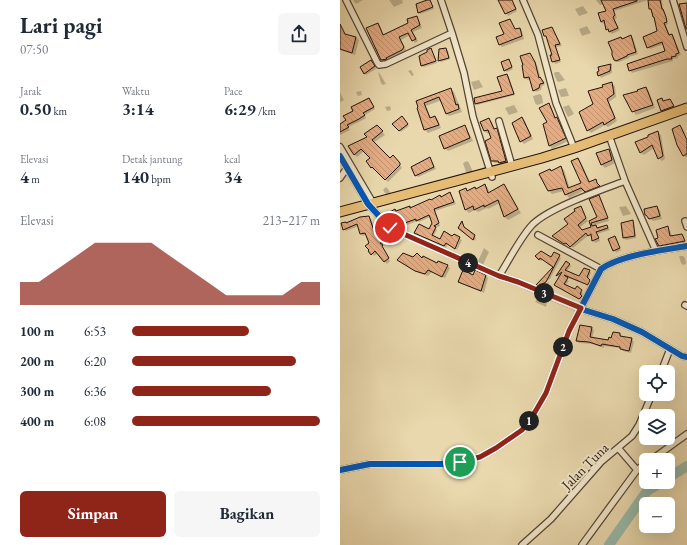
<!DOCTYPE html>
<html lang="id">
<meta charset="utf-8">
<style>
:root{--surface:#fff;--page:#f6f6f7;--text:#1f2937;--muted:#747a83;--accent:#8f2418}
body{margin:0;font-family:"EB Garamond",serif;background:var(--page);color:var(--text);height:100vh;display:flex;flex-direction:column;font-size:15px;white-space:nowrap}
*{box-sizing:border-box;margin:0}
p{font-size:13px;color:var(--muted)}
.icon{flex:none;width:22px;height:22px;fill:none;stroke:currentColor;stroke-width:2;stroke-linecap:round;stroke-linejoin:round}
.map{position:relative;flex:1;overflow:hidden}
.sheet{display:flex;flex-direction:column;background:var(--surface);width:340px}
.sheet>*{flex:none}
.buttons{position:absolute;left:299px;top:365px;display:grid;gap:8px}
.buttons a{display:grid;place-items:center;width:36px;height:36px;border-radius:6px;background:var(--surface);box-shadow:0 4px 16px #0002;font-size:20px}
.pin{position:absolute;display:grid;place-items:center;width:34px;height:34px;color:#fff;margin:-17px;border:2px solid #fff;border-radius:50%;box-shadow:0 1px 4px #0007}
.km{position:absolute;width:20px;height:20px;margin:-10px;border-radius:50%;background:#222;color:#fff;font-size:11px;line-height:20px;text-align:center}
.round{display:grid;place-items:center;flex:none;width:42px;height:42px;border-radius:6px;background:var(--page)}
.overview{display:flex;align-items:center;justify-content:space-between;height:68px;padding:0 20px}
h1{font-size:22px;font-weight:700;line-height:30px}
.metrics{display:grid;grid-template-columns:repeat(3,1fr);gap:6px;height:68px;padding:4px 20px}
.metrics div{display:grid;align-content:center}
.metrics b{font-size:17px;font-weight:700}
.metrics small{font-size:11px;font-weight:400}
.metrics p{font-size:11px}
.chart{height:112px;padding:8px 20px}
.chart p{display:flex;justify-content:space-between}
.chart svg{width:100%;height:72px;margin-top:4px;fill:var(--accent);opacity:.7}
.primary-button{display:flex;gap:8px;margin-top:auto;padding:8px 20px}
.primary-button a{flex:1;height:46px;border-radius:6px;background:var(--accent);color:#fff;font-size:16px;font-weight:700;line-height:46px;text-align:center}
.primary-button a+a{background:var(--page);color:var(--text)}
ul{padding:0 20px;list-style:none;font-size:13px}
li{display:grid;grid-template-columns:64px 48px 1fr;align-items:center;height:30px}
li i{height:10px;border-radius:5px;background:var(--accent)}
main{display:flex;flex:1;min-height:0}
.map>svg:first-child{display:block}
.shadow{fill:#0003}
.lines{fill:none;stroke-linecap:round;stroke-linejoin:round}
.river{stroke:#97baaa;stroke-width:10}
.building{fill:url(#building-back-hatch);stroke:#221209}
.minor-casing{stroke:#544432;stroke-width:8}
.trunk-casing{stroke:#221209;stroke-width:11}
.minor{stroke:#f1e6ca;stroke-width:5.5}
.trunk{stroke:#e4bc76;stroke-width:9}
.cycleway-casing{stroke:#f1e6ca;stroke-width:8}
.cycleway{stroke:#0057b8;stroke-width:6}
.route-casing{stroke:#fff;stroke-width:8}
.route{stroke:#8f2418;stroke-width:5}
.labels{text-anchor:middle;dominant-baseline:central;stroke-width:4;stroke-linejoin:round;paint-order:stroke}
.street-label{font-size:14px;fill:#221209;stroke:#f1e6ca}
</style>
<main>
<section class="sheet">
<div class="overview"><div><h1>Lari pagi</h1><p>07:50</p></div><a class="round"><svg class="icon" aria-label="share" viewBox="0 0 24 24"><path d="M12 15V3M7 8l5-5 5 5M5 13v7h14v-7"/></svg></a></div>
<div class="metrics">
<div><p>Jarak</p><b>0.50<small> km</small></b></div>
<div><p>Waktu</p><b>3:14</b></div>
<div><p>Pace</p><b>6:29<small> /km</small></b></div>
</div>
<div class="metrics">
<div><p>Elevasi</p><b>4<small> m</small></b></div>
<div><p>Detak jantung</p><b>140<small> bpm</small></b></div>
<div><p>kcal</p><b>34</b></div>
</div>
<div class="chart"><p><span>Elevasi</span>213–217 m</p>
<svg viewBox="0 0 160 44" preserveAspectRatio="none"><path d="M0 44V30L10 30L20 22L30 14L40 6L50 6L60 6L70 6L80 14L90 22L100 30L110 38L120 38L130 38L140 38L150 30L160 30V44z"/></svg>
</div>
<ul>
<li><b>100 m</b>6:53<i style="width:62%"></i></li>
<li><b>200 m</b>6:20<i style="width:87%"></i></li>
<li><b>300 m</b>6:36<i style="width:74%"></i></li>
<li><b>400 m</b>6:08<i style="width:100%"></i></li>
</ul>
<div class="primary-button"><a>Simpan</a><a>Bagikan</a></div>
</section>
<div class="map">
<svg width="347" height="545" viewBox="0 0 347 545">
<defs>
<pattern id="building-back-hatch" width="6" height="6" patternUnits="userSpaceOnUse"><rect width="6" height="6" fill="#e4ac83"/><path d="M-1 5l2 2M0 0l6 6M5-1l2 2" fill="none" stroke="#c39370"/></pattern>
</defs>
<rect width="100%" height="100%" fill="#e9d8ad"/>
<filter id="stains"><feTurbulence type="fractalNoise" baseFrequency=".005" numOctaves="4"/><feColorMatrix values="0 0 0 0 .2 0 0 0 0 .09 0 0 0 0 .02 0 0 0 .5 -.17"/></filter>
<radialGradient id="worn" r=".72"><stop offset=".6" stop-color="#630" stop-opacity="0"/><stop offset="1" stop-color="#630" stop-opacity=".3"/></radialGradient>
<path class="shadow" d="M13 0H23L16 4Z
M49 0H62L63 3 54 7Z
M90 0 94 9 80 14 79 12Z
M159 0H172L177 11 168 16Z
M256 0H308L274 11 277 18 274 19 280 30 272 34 267 29 266 23 264 24 261 22 268 11 264 4 260 5Z
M309 0H322L323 11 325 13 328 24 326 25 330 36 332 35 334 37 341 55 338 56V58L333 59V61L292 73 290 70 326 52 324 44 310 49 308 47 318 32 315 18Z
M243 6 248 13 239 16 235 9Z
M77 17 79 20 82 28 73 32 78 41 75 43 70 35 61 40 66 50 65 52 44 62 42 60 38 24 40 26 44 35 70 23Z
M170 20 176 30 180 29 182 31 184 39 162 47 159 44 165 34Z
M0 25 6 35 16 37 19 40 15 55 0 50Z
M247 26 251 33 242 36 239 29Z
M212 28 222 46 216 47 221 62 215 64 211 56 213 55 207 38 205 36Z
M291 36 293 38 298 54 289 57V58L279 62H277L275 59 281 38 283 39Z
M91 49 97 63 84 67 82 66 80 56 88 52Z
M106 49 108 51 110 59 101 62 99 60Z
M190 54 197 65 201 79 205 85 202 86 201 90 196 92 194 90 191 79 188 80 185 78Z
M169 60 173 69 167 72 165 70Z
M33 63 36 69 26 75 24 73Z
M270 65 272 67V73L261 78 258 72Z
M71 70 74 75 72 76 68 71Z
M38 72 40 74 46 84 43 85 41 83Z
M215 72H219L225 80 219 82 217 81 214 74Z
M167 75 169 77 175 95 137 105 136 103 163 91Z
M139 80 143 87 134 90 131 82Z
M272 83 275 86 276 97 269 102 277 121 268 127 265 125 251 133 248 130 254 104 265 87 264 86Z
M226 88 229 96 221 97 218 90Z
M306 88 309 91 315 108 296 115 293 111Z
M111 89 114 92 122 112 109 116 106 113 102 100 86 106 91 118 95 117 98 120 101 128 88 133 85 130 78 108H79L78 102Z
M21 91 22 95 18 96 16 92Z
M0 93 4 100 0 102Z
M200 94 202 96 203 103 197 105 195 103 193 96Z
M322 99 324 102 330 100 335 108 324 112 322 110Z
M30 102 35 109 25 115 26 118 21 121 8 127 10 130 0 135V125L7 121 15 111Z
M208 104 211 107 216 118 219 121 228 141 212 149 210 146 204 125 209 122Z
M174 105 178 112 169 115 165 108Z
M229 105 234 114 228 117 223 107Z
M50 106 51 110 47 111 45 107Z
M182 118 185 121 193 139 184 144 181 141Z
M63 119 69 126 61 132 54 124Z
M149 119 152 122 155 129 159 132 168 164 163 166 160 163H155L152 161V139L150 133 148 134 145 131Z
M37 126 45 135 33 143 50 159H56L62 168 48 182 36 170H34L32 168 27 161 32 158 24 151 17 157 14 154Z
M124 126 127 129 133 141 108 151 105 148Z
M340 126 343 129 347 140V158L344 155Z
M318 132 321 135 325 159 322 161 319 158 314 148 304 155 301 153 297 142 310 137Z
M269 150 272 153 275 163 265 168 262 165 257 154Z
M90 158 96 169 78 177 76 175Z
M238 159 241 162 250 182 256 180 261 189 249 194 245 190 229 198 224 191 212 194 209 191 212 172 221 167 224 170 230 189 242 183Z
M127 161 129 163 133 172 128 174 126 172 123 163Z
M145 185 148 188 150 194 164 185 181 213 168 220 165 217 160 203 148 209 147 208 138 212 135 210 129 213 126 210 120 192 126 189 129 192 137 190Z
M46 187 48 189 51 194 47 195 45 193 43 190Z
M110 193 116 204 95 211 100 226 95 228 97 230 93 237 101 240 104 233 114 248 108 244 106 248 75 233 90 230 93 223 90 217 79 222 78 221 64 226 62 222 54 225 52 223 56 212 69 207 71 209Z
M259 196 261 199 269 221 255 225 258 228 267 226 270 230 257 234 260 241 255 243 253 240V237H251L249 235 233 248 229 244 227 246 215 238 229 224 240 207 248 221 240 227 242 231 252 227 250 221 258 218Z
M286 206 291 214 283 216 279 207Z
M316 207 320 210 322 219 313 221 306 214Z
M28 217 31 219 36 234 42 228 46 233 42 238 44 244 41 245 50 261 47 264 38 253 34 256 30 251V244L27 234 23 236 21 234 19 226 6 231 4 229 7 224Z
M292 222 294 223 296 238 286 240 284 238 282 224Z
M122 223 126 229 136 238 135 241 121 230Z
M327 227 330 230 332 236 342 235 344 237 346 244 322 248 319 246Z
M120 239 122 240 117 250 116 249Z
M269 239 276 240 281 250 276 253Z
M144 248 149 252 143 265 138 261Z
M219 256 221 258 210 279 199 284V287L197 285 214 267 203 259 201 261 196 257 211 259Z
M339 256H343L345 258 346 264 343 265 341 263Z
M73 258 82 259 97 265H107L110 268 105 278 92 272 88 276 79 273 59 260Z
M227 262 231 266 226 272 239 277 249 271 251 273 248 279 251 282 250 286 223 276 229 281 225 286 235 291 237 287 243 293 241 300 217 287 222 275 218 277 217 275Z
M134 276H146L148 278 144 293 122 284 119 281Z
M209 282 208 284 201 287H199Z
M198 298 207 302 206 307 195 302Z
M252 328 254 330 252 339 269 341 280 334 282 337 292 339 294 342 291 353 283 351 281 348 264 346V348L252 344 239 343 237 341Z"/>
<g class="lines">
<path class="river" d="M328 478 347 466
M269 545 307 491 322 482"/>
</g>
<path class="building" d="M87 0H90L93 7 78 13 76 4Z
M158 0H172L176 9 165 14Z
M261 0H297V1L273 9 275 15 273 17 278 28 269 32 268 29 266 30 264 20 261 22 258 13 266 11Z
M308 0H320L322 9H323L326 17 327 22 324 23 329 35 332 34 339 53 336 54V56L331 57 332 59H327L289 71 287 64 325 51 322 42 307 48 303 37 317 31 314 17H313L311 9H309Z
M347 3V29H346L339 4Z
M77 16 80 25 71 30 76 39 72 41 68 33 59 37 64 47 62 50 46 58 47 59 41 60 26 28 38 23 43 35 68 23 67 19Z
M170 19 175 29 180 28 182 36 159 45 156 37 164 34 159 23Z
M0 24 5 34 16 37 12 53 0 49Z
M212 27 220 44 215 45 220 60 212 62 210 55H212L206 36H204L202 30Z
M291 35 296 52 287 55V56L276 61 274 60 272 55V51L268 42 281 37 282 39Z
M91 48 96 61 81 66 79 56 87 52V50Z
M106 48 109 58 98 61 99 49Z
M190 53 195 62 199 78 200 77 204 83 200 84 199 88 193 91 189 77 184 78 182 65H183L180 56Z
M169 59 172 67 164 71 161 62Z
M31 60 35 66 24 74 20 67Z
M271 64 270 71 258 76 257 72 259 71 258 67Z
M167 74 174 94 135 104 134 98 162 91 157 77Z
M272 82 274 94 267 99 275 118 264 125 263 122 247 131 239 112 253 104 248 91 263 87 262 85Z
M306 87 313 105 292 112 283 95 298 91 297 90Z
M111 88 116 105 118 104 119 109 106 114 99 97 84 103 90 118 95 116 99 125 84 130 77 108 78 107 76 101Z
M29 98 34 107 23 113 25 115 19 119 7 125 9 127 0 132V124L6 120 3 116 13 111 11 107Z
M322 98 323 101 330 99 334 106 321 111 317 100Z
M209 103 215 118 217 117 219 122 226 138 209 146 203 124 207 122 199 108Z
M62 116 68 124 59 131 52 124Z
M182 117 191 136 180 142 172 123Z
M149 118 154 129 157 128 166 161 159 163 158 161H151L145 141 151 138 148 130 144 131 140 122Z
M37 125 43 131 32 140 50 158 53 155 60 163V165L45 180 32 167 31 168 26 161 30 158 21 149 14 155 8 146 27 137 24 134Z
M125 125 130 138 104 149 99 136Z
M340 125 347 140V154L343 156 337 145 332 129Z
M318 131 323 156 318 159 312 145 300 153 295 142 308 137V135Z
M269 149 272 160 261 165 256 153Z
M90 157 94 167 75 176 71 167Z
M238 158 249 182 256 179 257 183 260 186 245 192 241 188 225 195 222 188 208 191 199 174 210 169 211 171 221 166 228 188 241 183 231 161Z
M145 184 148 193 164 184 178 209 164 217 158 200 144 207V205L134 210 133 206 125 210 119 191 126 188 127 191 135 187 136 189Z
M110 192 114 202 94 209 99 223 94 226 96 227 92 235 100 239 104 231 112 236 114 234 120 237 115 249 106 243 104 246 74 233 79 224 89 229 92 223 89 215 76 221V219L62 224 60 221 52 223 45 215 55 209 56 211 70 206V208L90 199 91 200 100 195 101 197Z
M259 195 268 218 251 223 252 226 256 225 257 228 267 225 268 228 256 232 259 238 252 241 251 234 248 236 246 233 230 247 226 243 224 244 212 236 228 224 224 219 235 211 234 209 241 206 246 218 238 225 242 230 251 227 249 221 257 217 249 199Z
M317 206 320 216 309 219 306 215H305L304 209Z
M29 216 35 234 42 227 45 230 40 235 43 242 40 243 43 245 42 246 49 258 44 262 35 251 31 255 28 251 29 250 25 246 29 243 25 233 20 234 17 224 3 230 1 223 6 222V223L20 217Z
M293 220 295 236 283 238 281 223Z
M122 221 124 227 135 235 133 240 118 228Z
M328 226 330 236 342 234 345 241 319 246 315 239 318 238 316 230Z
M275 236 280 248 273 251 268 239Z
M201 251 211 257 214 252 220 255 206 282 198 286 196 285 213 267 200 258 199 260 195 256Z
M63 253 73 257 77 253 82 258 83 256 97 263 98 261 108 265 102 277 88 270 85 274 75 271 57 260Z
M226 261 230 264 225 270 239 276 244 268 250 270 247 277 250 280 248 285 224 275 228 278 224 284 235 289 237 286 242 290 240 294 242 296 239 299 214 285 222 272 216 276Z
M123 270 133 275 135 270 146 275 141 291 118 282Z
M240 325 252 327 250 337 268 340 269 337 271 338 273 332 280 333V336L292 338 289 351 280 349V347L262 344 261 346 249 342 236 341Z"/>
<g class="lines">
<g class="minor-casing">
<path id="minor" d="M6 0 37 62 39 65 46 64 112 33
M101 0 112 33 124 73 133 117 152 177
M183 0 198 35 216 103 234 148
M333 0 347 47
M159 121 172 166
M271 141 285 181 316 251
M0 147 33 203V206
M0 156 28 204 50 228 159 276 178 282 241 309 273 319 302 332 342 356 347 357
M0 178 9 165
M345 221 347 227
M198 235 261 269
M159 276C168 262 181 236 193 224 211 207 261 190 285 181
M345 305 347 306
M321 372 330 349
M279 449 297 470
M311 460 347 434
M0 470 30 464H101L119 462 140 457 156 448 182 430 195 412 206 393 229 331 261 269C281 255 323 250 347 246
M182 545 211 519 261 462 292 436 299 425 312 394
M242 545 297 470 306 463"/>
</g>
<g class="trunk-casing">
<path id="trunk" d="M0 212 202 158 234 148 347 108"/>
</g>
<use href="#minor" class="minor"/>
<use href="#trunk" class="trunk"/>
<g class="cycleway-casing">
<path id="cycleway" d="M0 156 28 204 50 228 159 276 178 282 241 309 273 319 302 332 342 356 347 357
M0 470 30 464H101L119 462 140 457 156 448 182 430 195 412 206 393 229 331 261 269C281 255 323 250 347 246"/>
</g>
<use href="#cycleway" class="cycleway"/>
</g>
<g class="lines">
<g class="route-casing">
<path id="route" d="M50 228 159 276 178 282 241 308 229 331 206 393 195 412 182 430 156 448 140 457 120 462"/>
</g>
<use href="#route" class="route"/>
</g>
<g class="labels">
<g class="street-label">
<text transform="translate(245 466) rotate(-45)">Jalan Tuna</text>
</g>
</g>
<rect width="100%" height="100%" filter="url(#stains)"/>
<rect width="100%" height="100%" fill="url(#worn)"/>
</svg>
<div class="buttons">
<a><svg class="icon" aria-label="locate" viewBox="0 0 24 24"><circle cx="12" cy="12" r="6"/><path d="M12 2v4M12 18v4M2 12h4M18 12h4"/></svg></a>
<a><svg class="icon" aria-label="layers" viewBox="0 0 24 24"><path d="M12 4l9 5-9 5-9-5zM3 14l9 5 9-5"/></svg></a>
<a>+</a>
<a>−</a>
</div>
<div class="pin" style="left:120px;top:462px;background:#1e9e55"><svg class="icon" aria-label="arrive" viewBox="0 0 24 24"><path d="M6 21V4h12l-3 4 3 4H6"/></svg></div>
<div class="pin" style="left:50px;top:228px;background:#d93025"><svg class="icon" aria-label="check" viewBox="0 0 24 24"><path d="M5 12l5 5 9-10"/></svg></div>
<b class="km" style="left:189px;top:421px">1</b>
<b class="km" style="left:223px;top:347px">2</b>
<b class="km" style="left:204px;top:293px">3</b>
<b class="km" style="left:128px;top:263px">4</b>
</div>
</main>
